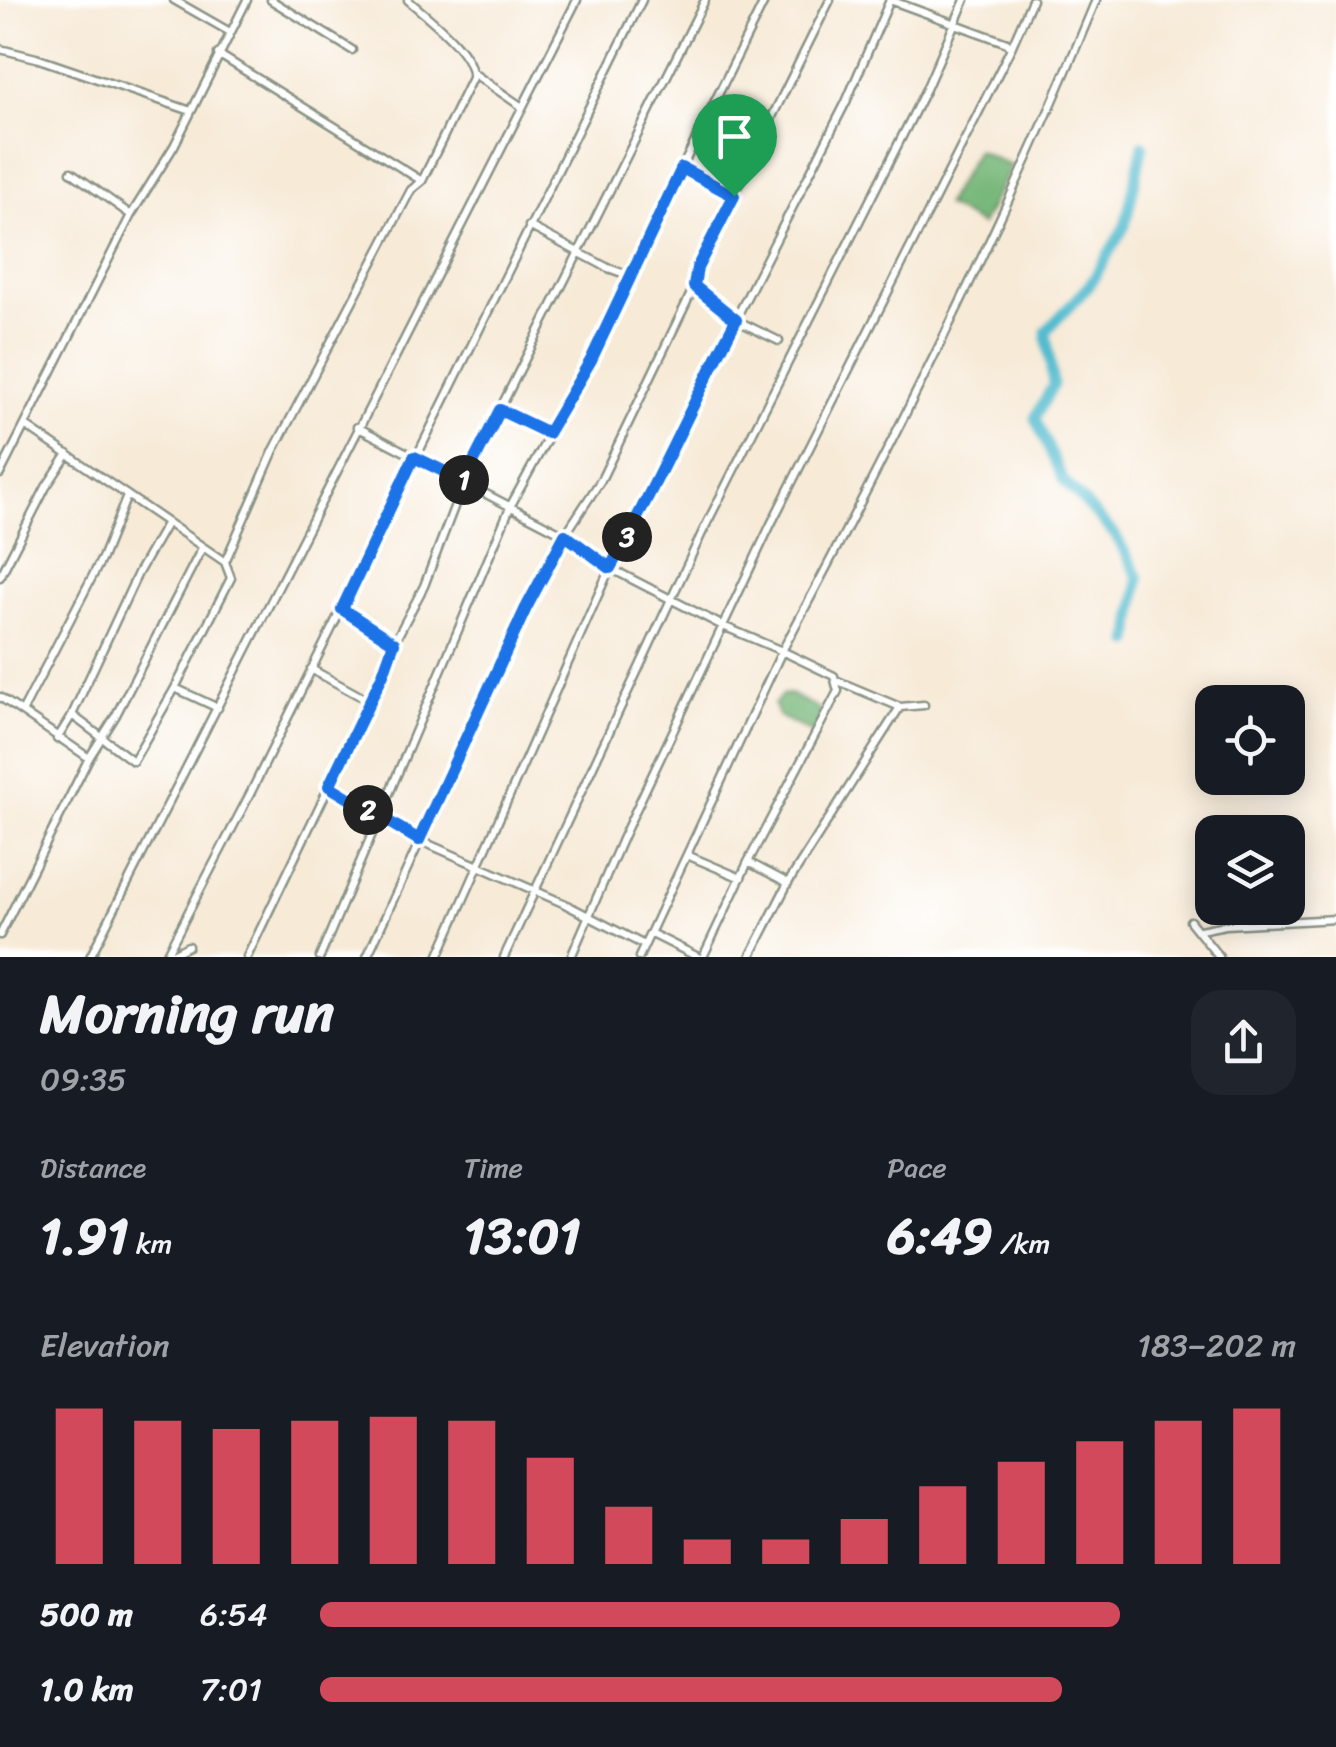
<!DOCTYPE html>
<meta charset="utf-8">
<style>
:root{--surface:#171b24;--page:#20242c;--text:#f1f3f6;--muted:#9ea1a6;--accent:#d1495b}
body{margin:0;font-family:Sriracha,sans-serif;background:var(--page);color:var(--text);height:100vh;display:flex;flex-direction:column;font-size:38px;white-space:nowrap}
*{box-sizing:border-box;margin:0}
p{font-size:32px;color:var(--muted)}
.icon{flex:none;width:55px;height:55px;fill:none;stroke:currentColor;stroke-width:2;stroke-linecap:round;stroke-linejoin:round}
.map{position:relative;height:957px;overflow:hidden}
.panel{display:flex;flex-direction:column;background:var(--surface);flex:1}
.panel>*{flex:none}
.controls{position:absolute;left:1195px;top:685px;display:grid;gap:20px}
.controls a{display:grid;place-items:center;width:110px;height:110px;border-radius:20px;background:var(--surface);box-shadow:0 5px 25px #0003;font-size:50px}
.pin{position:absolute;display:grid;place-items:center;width:85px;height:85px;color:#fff;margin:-102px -42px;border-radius:50% 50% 50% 0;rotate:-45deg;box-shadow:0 0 10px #0007}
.pin .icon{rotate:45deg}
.km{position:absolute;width:50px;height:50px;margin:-25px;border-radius:50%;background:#222;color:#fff;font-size:28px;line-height:50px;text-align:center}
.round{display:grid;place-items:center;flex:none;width:105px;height:105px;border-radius:30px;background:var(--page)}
.head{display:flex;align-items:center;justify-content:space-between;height:170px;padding:0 40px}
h1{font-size:55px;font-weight:700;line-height:75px}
.metrics{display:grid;grid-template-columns:repeat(3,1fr);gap:15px;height:170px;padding:10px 40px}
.metrics div{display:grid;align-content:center}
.metrics b{font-size:50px;font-weight:700}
.metrics small{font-size:28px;font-weight:400}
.metrics p{font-size:28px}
.chart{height:280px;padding:20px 40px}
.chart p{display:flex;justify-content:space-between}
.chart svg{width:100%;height:180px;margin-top:10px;stroke:var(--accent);stroke-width:6}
ul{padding:0 40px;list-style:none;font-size:32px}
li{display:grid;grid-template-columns:160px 120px 1fr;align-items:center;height:75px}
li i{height:25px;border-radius:12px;background:var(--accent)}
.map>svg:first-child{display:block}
.forest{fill:#78b87a;stroke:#4c7a57;stroke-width:2.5}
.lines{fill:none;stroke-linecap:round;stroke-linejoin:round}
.river{stroke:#53bccf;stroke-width:11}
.minor-casing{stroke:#8b9486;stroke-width:11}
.minor{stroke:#fff;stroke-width:6}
.route-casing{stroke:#fff;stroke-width:20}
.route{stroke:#1a73e8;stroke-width:12}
</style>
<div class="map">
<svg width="1336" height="957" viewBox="0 0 1336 957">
<rect width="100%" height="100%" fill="#fff"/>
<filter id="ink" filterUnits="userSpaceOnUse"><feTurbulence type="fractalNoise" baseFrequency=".01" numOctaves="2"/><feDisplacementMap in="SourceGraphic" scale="20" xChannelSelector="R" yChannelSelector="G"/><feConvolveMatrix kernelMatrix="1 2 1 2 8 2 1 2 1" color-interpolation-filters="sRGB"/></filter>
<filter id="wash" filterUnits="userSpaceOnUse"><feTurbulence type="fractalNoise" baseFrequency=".0048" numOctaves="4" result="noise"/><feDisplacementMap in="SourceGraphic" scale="40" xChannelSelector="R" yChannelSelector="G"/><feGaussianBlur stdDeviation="2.25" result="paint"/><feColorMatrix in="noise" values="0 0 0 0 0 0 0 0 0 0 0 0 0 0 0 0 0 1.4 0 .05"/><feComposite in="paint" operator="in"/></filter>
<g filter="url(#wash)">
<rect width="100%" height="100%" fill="#f7ead7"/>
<path class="forest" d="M977 150 1011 166 981 225 945 205Z
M790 694 821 710 819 724 812 733 779 716 774 705 782 695Z"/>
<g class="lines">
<path class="river" d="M1130 642 1139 578 1116 536 1063 480 1035 418 1053 385 1046 331 1089 286 1125 226 1143 145"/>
</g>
</g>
<g filter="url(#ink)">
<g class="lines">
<g class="minor-casing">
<path id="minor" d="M174 0 230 32
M271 0 352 50
M890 0 1007 43 1011 48
M0 49 36 58 191 111
M218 54 422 181
M473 73 522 107
M682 168 735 195
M71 172 131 215
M529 226 608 268 631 276
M694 287 736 320 779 341
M500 410 548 433
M26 426 225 562
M357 427 565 535 610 568 723 626 782 651 639 957
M0 474 131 215 174 146 247 0
M0 577 46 487 68 454
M341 609 394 643
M311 669 369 701
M838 681 900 707 924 705
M175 688 218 708
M0 697 89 758
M22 712 102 558 127 496
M72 715 133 761
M57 739 72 715 138 573 166 524
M135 758 175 688 231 578 225 562 274 450 411 190 422 181 472 78C475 52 427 17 408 0
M329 786 419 840 563 903 644 945
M687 855 741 878
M748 862 788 883 750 957
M788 883 900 707
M1190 921 1219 957
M1200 930 1225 925 1336 919
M650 933 698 957
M0 935 89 758 116 715 202 548
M90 957 577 0
M165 957 250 794 642 0
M167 957 188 946
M247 957 383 674 394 643 424 586 464 481 705 0
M320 957 511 505 591 359 657 218 765 0
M367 957 526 608 565 535 601 480 694 287 697 268 830 0
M438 957 610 568 654 490 695 399 846 102 890 0
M504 957 702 533 926 89 965 0
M571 957 623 837 771 524 1011 48 1032 0
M703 957 748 862 838 691 834 676 782 651C896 439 1004 223 1096 0"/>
</g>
<use href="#minor" class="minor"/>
</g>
</g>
<g class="lines" filter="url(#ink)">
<g class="route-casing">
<path id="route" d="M682 168 734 196 697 268 694 286 736 320C693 402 656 487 610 568L565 535 526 608 419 840 329 786 383 674 394 643 342 609 414 457 464 481 500 410 548 433 591 360Z"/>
</g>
<use href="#route" class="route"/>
</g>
</svg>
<div class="controls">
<a><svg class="icon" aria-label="locate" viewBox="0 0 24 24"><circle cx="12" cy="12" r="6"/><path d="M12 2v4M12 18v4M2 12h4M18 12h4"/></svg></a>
<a><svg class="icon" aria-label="layers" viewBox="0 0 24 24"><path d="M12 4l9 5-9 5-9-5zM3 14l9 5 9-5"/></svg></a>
</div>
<div class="pin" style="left:734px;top:196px;background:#1e9e55"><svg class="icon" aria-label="arrive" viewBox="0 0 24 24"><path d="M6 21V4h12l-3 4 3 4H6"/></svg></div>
<b class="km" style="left:464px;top:480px">1</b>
<b class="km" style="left:368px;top:810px">2</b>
<b class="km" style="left:627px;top:537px">3</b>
</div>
<section class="panel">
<div class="head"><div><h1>Morning run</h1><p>09:35</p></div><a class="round"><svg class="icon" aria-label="share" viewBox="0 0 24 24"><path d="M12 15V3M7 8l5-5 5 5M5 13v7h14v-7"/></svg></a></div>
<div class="metrics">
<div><p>Distance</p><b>1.91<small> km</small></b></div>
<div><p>Time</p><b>13:01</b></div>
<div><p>Pace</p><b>6:49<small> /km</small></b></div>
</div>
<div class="chart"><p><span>Elevation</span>183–202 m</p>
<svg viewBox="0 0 160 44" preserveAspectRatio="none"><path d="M5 44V6M15 44V9M25 44V11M35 44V9M45 44V8M55 44V9M65 44V18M75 44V30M85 44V38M95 44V38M105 44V33M115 44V25M125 44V19M135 44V14M145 44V9M155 44V6"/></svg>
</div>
<ul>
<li><b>500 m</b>6:54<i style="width:82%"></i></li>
<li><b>1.0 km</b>7:01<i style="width:76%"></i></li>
</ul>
</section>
